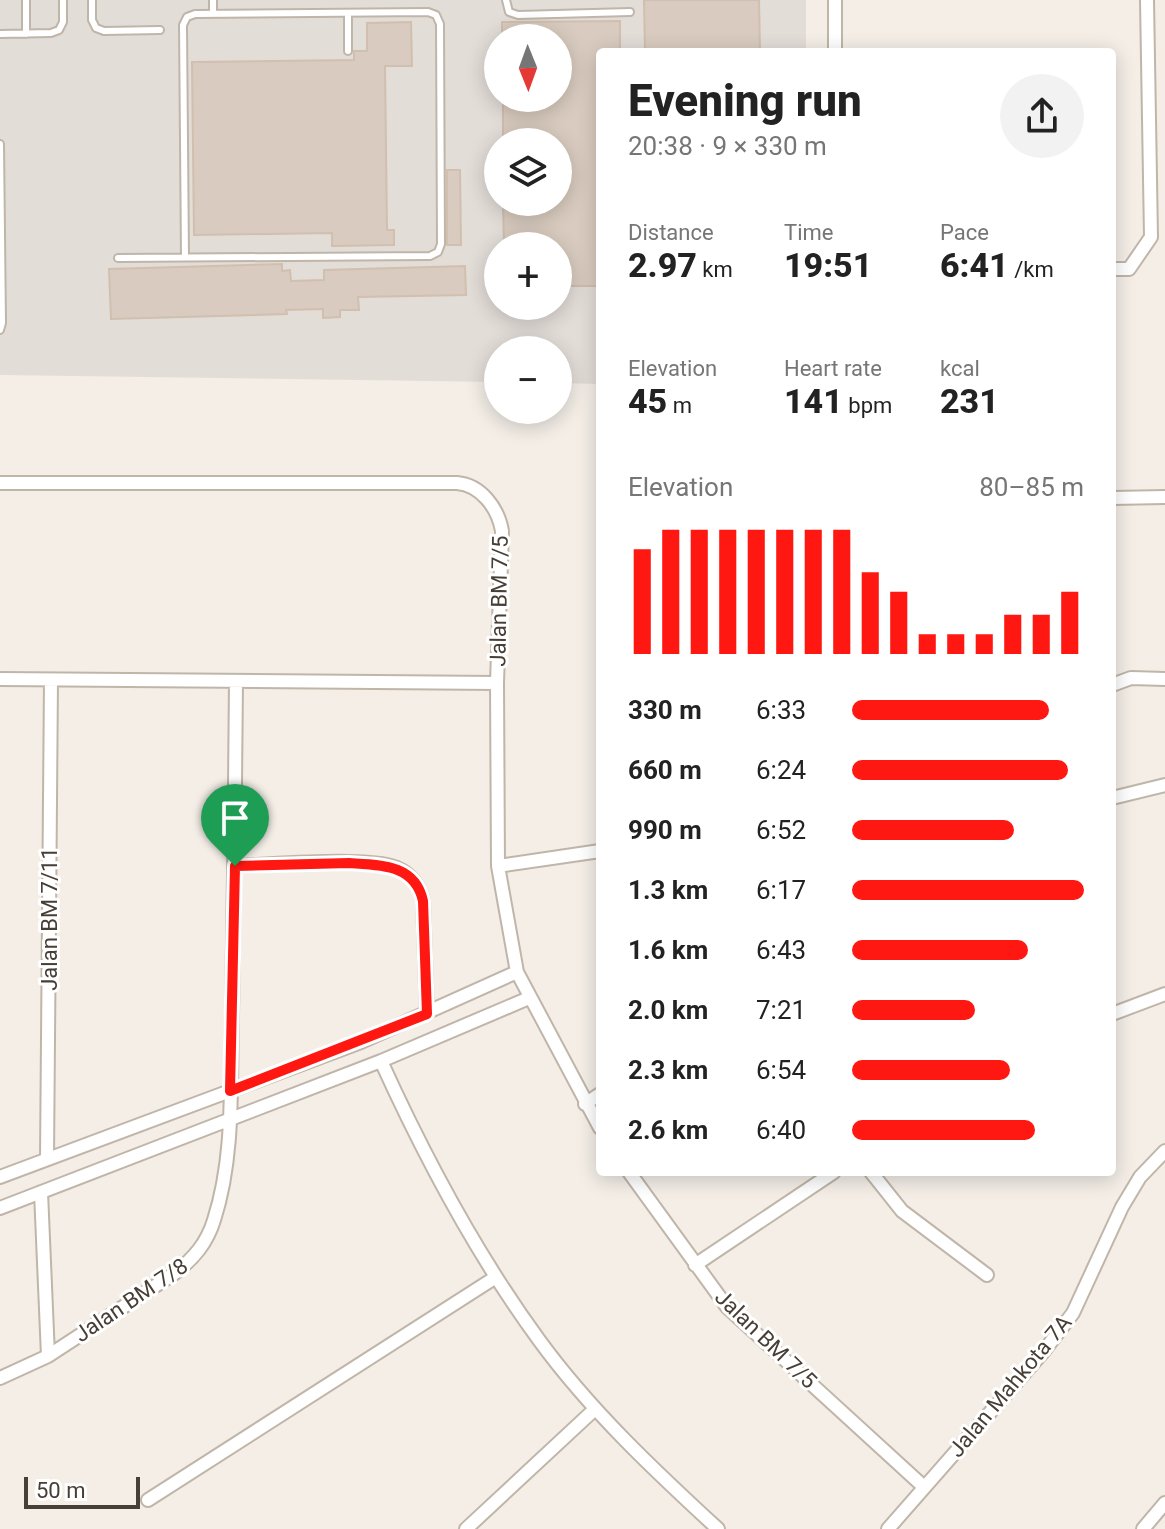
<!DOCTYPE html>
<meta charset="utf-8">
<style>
:root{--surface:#fff;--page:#f2f2f2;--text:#222;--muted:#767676;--accent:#ff1812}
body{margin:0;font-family:Roboto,sans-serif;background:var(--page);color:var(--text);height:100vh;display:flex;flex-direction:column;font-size:30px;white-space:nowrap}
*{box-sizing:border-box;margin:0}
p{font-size:26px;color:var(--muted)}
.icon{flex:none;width:44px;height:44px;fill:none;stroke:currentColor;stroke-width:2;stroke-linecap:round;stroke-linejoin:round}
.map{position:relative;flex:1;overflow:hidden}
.side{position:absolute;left:596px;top:48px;width:520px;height:1128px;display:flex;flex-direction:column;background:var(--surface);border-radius:8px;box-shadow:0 4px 20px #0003}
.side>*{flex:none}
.needle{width:52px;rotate:179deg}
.fabs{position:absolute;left:484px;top:24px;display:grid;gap:16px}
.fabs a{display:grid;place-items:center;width:88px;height:88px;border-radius:50%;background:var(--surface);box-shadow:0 4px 20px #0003;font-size:40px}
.scale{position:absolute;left:24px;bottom:20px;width:116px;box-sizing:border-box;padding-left:8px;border:4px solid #473e35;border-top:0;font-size:22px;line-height:28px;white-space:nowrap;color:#473e35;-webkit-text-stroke:6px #fff;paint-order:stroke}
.pin{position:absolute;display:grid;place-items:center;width:68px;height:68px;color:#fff;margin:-82px -34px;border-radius:50% 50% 50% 0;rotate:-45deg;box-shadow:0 0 8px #0007}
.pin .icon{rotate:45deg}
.round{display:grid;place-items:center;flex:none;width:84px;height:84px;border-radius:42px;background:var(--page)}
.summary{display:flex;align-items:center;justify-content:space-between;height:136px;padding:0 32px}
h1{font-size:44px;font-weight:800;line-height:60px}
.figures{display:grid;grid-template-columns:repeat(3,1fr);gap:12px;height:136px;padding:8px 32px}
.figures div{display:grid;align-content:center}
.figures b{font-size:34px;font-weight:800}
.figures small{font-size:22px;font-weight:400}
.figures p{font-size:22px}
.chart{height:224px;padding:16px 32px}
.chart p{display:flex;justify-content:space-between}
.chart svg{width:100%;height:144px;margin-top:8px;stroke:var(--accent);stroke-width:6}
ul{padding:0 32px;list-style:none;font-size:26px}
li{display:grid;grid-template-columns:128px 96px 1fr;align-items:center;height:60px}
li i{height:20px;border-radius:10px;background:var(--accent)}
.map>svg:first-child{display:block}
.industrial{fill:#e3ddd8;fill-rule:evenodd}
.building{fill:#d9cbbf;stroke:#d1bfaf;stroke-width:2}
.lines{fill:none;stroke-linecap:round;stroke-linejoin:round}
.lane-casing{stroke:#c0b5a9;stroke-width:10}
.street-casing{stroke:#c0b5a9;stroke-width:16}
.lane{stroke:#fff;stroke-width:6}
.street{stroke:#fff;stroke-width:12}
.route-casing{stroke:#fff;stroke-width:16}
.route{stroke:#ff1812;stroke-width:10}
.labels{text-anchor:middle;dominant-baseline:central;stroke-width:6;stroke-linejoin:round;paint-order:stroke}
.street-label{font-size:22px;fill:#473e35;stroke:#fff}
</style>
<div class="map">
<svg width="1165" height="1529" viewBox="0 0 1165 1529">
<rect width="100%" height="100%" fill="#f4eee7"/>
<path class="industrial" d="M0 0H806V52H600V384L558 383V350H498V382L0 375ZM498 38H558V98H498ZM498 142H558V202H498ZM498 246H558V306H498Z"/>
<path class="building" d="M644 0H759L760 52H645Z
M620 21V52H600V286H558V246H504L503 202H558V142H503V98H558V38H502V22Z
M411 22 412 66H385L387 230H394V245L332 246V233L194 235 192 62 354 60V51H367V23Z
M447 170H460L461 245H447Z
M282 264V271L290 270 291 281 324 280V270L465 266 466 295 358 297 359 310H340V317L323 318V309L286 310 287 314 111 319 109 269Z"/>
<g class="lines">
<g class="lane-casing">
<path id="lane" d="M26 0V34
M92 0V20L96 28 104 31 160 30
M213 0V14
M506 0 509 12 518 15 630 12
M348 13V51
M0 34 51 33 59 30 63 22V0
M0 144 2 323 0 330
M118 258 430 256 438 252 441 244 440 24 436 15 428 12 195 14 187 17 183 25 185 257"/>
</g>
<g class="street-casing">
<path id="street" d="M835 52V0
M1112 269H1129L1151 237 1147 0
M0 483H457C481 485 498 508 502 531L497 683 498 866 517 972 600 1128
M1112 498 1165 497
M0 679 497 683
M1112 685 1131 678 1165 679
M1112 798 1165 785
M235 866C272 865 366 856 397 868 411 874 420 886 423 901L427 1014
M498 866 600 851
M1112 1014 1165 994
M381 1061C425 1158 476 1254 539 1340 590 1410 655 1471 718 1529
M585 1104 600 1094
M47 1159 51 680
M629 1172 727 1307 924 1487
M871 1172 902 1211 987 1275
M0 1177 361 1042 517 972
M41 1192 48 1356
M0 1208 381 1061 529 998
M695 1265 834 1172
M0 1378 48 1356 175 1273C194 1258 207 1243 214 1220 235 1155 230 1083 232 1015 234 904 235 792 236 681
M148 1500 496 1277
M466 1529 595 1409
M888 1529 1044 1351 1073 1313 1122 1207 1140 1177 1165 1151
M1143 1529 1165 1503"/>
</g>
<use href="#lane" class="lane"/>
<use href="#street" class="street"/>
</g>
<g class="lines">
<g class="route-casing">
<path id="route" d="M349 863C380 865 415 864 423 901L427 1014 230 1091 235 866Z"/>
</g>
<use href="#route" class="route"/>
</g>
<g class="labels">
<g class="street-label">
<text transform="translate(499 601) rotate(-89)">Jalan BM 7/5</text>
<text transform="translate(49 919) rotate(-90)">Jalan BM 7/11</text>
<text transform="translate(131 1300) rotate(-34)">Jalan BM 7/8</text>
<text transform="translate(766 1339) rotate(44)">Jalan BM 7/5</text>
<text transform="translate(1010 1386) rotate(-50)">Jalan Mahkota 7A</text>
</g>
</g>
</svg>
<div class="fabs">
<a><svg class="needle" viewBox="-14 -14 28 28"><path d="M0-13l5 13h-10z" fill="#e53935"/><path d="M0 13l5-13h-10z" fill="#767676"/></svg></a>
<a><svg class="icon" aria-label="layers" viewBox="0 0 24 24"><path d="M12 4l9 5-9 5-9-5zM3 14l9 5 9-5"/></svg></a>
<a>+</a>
<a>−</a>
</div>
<div class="scale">50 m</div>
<div class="pin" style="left:235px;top:866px;background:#1e9e55"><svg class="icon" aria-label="arrive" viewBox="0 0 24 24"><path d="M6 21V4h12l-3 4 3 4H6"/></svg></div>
<section class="side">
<div class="summary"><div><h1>Evening run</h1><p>20:38 · 9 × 330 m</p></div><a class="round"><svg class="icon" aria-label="share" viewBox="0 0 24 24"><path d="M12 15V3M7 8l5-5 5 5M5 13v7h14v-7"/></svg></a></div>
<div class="figures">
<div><p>Distance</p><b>2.97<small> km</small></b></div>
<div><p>Time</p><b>19:51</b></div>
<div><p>Pace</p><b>6:41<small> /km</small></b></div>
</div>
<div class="figures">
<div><p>Elevation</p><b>45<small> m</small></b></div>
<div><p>Heart rate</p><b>141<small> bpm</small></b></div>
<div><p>kcal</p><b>231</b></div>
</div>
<div class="chart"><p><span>Elevation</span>80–85 m</p>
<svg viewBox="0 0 160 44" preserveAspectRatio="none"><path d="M5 44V12M15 44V6M25 44V6M35 44V6M45 44V6M55 44V6M65 44V6M75 44V6M85 44V19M95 44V25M105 44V38M115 44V38M125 44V38M135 44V32M145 44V32M155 44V25"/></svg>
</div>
<ul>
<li><b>330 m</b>6:33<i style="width:85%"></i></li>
<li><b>660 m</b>6:24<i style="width:93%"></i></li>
<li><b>990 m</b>6:52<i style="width:70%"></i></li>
<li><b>1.3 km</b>6:17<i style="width:100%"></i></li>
<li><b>1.6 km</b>6:43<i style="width:76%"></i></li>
<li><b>2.0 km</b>7:21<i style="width:53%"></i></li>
<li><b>2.3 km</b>6:54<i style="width:68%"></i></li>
<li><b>2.6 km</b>6:40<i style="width:79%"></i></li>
</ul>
</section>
</div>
